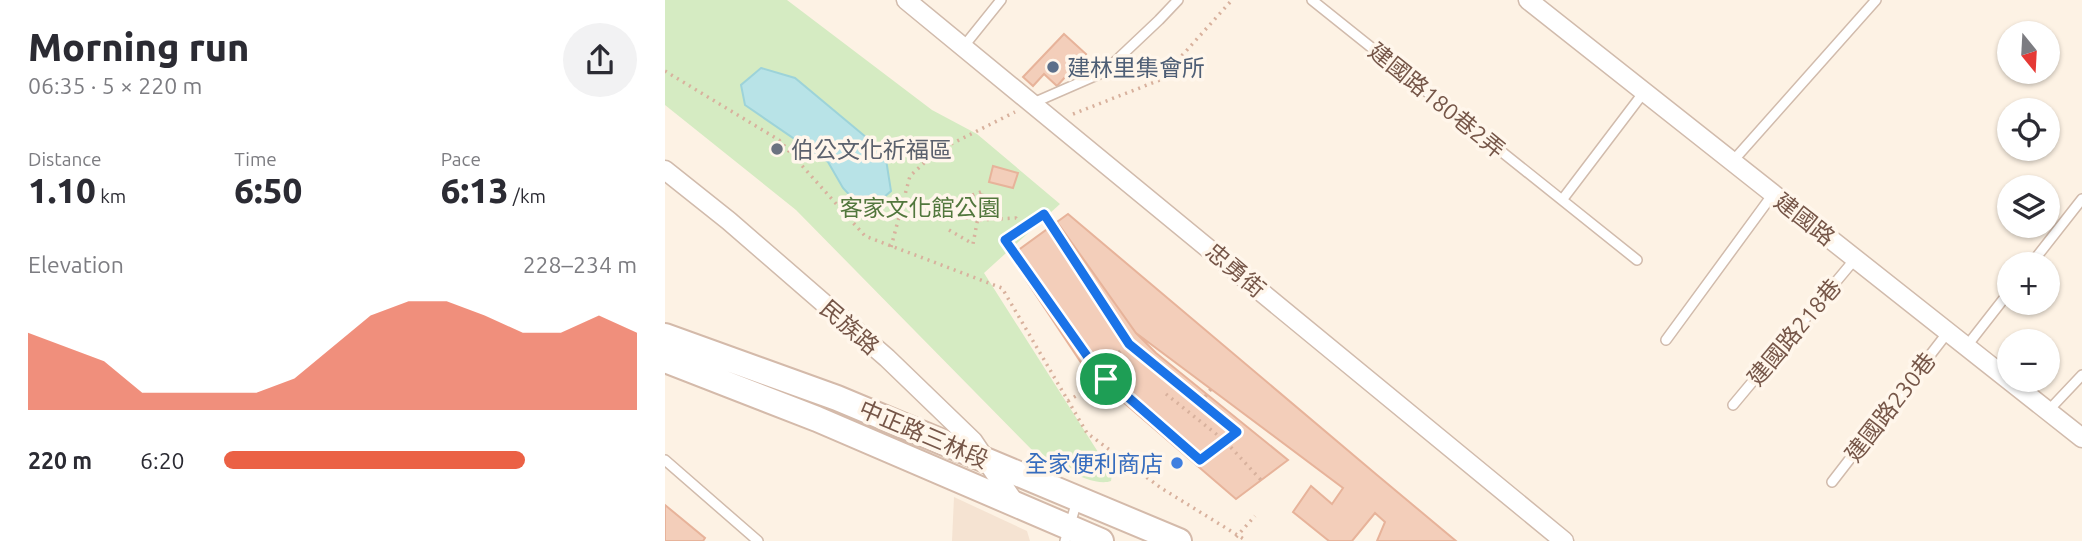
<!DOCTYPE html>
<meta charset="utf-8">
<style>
:root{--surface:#fff;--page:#f2f2f3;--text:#2b2b33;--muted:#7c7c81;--accent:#eb6145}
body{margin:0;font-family:Ubuntu,"Noto Sans TC",sans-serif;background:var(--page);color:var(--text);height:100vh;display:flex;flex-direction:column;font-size:26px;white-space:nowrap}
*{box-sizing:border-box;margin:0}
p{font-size:23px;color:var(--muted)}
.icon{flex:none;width:38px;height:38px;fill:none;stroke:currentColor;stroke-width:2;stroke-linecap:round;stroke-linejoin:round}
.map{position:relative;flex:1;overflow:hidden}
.drawer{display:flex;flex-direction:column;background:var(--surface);width:665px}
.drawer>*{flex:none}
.needle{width:46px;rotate:162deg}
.tools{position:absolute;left:1332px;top:21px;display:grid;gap:14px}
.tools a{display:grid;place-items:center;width:63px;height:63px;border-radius:50%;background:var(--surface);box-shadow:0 2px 5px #0004;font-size:35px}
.pin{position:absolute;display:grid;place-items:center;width:60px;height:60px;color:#fff;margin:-30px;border:4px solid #fff;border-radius:50%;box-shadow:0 2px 7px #0007}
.round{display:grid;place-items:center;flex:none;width:74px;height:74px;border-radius:37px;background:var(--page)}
.head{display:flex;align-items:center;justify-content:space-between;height:119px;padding:0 28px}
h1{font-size:38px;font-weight:800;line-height:52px}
.stats{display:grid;grid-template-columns:repeat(3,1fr);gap:10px;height:119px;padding:7px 28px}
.stats div{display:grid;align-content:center}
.stats b{font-size:35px;font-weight:800}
.stats small{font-size:19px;font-weight:400}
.stats p{font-size:19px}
.chart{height:196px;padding:14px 28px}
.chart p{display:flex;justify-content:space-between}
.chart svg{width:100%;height:126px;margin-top:7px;fill:var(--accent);opacity:.7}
ul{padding:0 28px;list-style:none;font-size:23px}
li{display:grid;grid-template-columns:112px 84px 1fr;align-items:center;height:52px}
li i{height:18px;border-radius:9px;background:var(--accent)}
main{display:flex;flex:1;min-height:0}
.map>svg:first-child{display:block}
.residential{fill:#f5e3d2}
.green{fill:#d5ebc2}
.water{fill:#b8e3e7;stroke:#9dd3d9;stroke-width:2}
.building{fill:#f3ceba;stroke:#e7b39a;stroke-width:2}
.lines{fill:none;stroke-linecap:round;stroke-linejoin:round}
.lane-casing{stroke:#d1bbac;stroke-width:12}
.street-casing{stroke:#d1bbac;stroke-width:21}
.secondary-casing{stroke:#d4baaa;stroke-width:28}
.path{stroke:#d8b19d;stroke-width:3.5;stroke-dasharray:2 5;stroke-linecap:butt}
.lane{stroke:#fff;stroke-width:9}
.street{stroke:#fff;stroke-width:18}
.secondary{stroke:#fff;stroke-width:24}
.path-bridge{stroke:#d8b19d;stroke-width:3.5;stroke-dasharray:2 5;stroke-linecap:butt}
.route-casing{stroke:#fff;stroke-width:14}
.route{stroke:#1a73e8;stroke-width:9}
.service-dot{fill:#5c6f8a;stroke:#fff6eb;stroke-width:2.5}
.worship-dot{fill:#6b7280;stroke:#fff6eb;stroke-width:2.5}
.shop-dot{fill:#3f7fe0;stroke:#fff6eb;stroke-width:2.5}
.labels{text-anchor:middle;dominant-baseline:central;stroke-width:7;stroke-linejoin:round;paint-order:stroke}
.service-label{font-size:23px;fill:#4e5e75;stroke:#fff6eb;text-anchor:start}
.street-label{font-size:23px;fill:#765648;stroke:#fff6eb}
.worship-label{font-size:23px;fill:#5b616d;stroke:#fff6eb;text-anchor:start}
.park-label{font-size:23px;fill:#52773d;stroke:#fff6eb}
.shop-label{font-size:23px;fill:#366cbe;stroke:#fff6eb;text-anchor:end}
</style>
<main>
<section class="drawer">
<div class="head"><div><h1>Morning run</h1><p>06:35 · 5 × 220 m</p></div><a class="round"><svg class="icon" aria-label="share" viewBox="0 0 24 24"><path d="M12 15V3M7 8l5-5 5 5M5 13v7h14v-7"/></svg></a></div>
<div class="stats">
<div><p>Distance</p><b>1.10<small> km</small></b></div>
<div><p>Time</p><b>6:50</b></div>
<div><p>Pace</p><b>6:13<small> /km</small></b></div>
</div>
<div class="chart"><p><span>Elevation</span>228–234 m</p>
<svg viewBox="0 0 160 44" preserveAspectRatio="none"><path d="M0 44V17L10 22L20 27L30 38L40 38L50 38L60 38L70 33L80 22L90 11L100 6L110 6L120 11L130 17L140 17L150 11L160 17V44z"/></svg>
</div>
<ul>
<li><b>220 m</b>6:20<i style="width:73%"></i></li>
</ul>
</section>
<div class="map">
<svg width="1417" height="541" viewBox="0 0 1417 541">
<rect width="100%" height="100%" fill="#fdf2e4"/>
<path class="residential" d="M289 497 362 531 365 541H287Z"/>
<path class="green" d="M0 0H122L267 110 312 134 395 204 319 273 447 474 446 481C427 488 387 462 370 453L131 210 0 105Z"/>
<path class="water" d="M96 68 130 78 220 153 226 191 209 206 192 203 178 188 163 162 80 105 76 85Z"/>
<path class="building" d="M399 34 421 54 392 86 379 74 368 86 358 77Z
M328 166 353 173 348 188 324 182Z
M403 214 712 475 791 541H712L720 522 710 513 687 541H664L628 512 646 486 667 504 678 488 471 333 392 222Z
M392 222 471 333 491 353 623 460 571 499 421 370 345 256Z
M0 505 40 538 38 541H0Z"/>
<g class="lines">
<g class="lane-casing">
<path id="lane" d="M647 0 972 260
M299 46 336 0
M368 103 439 72 494 20 513 0
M1067 162 1211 0
M897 200 979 92
M1366 264 1417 199
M1001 340 1108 194
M1301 347 1344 292
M1068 405 1190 259
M1383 411 1417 375
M0 460 93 541
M1167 482 1283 332
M400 541 412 501"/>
</g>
<g class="street-casing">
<path id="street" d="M241 0 899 541
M863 0 1417 438
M0 170 64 221 222 358 308 441 350 503"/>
</g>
<g class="secondary-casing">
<path id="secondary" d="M0 336 172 398 514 541
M0 360 152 419 436 541"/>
</g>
<path class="path" d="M0 71 114 140 200 236 337 288 422 433 496 488 582 541
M408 114 495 80 567 0
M379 214 464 344 572 432 535 460 432 370 340 240Z
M287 216 314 220 351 218 359 228
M284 230 308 244 318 191 289 202
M226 247 245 176 272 151 350 112
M432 370 464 344
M501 394 560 441 596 480
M403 401 428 385
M536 402 546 389
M571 537 590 516"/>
<use href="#lane" class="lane"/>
<use href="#street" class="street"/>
<use href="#secondary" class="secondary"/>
<path class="path-bridge" d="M428 385 424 380 418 385 423 392 441 379"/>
</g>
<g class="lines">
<g class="route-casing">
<path id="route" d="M379 214 464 344 572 432 535 460 432 370 340 240Z"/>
</g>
<use href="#route" class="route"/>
</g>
<circle class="service-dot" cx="388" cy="67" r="7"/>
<circle class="worship-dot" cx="112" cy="149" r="7"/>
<circle class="shop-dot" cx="512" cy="463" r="7"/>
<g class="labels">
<g class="service-label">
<text x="402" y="67">建林里集會所</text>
</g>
<g class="street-label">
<text transform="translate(772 100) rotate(39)">建國路180巷2弄</text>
<text transform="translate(1140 219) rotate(38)">建國路</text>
<text transform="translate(571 270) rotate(40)">忠勇街</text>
<text transform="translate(185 327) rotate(41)">民族路</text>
<text transform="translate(1129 332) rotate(-50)">建國路218巷</text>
<text transform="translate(1225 407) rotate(-52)">建國路230巷</text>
<text transform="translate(259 434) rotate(23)">中正路三林段</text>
</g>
<g class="worship-label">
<text x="126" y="149">伯公文化祈福區</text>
</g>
<g class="park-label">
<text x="255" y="207">客家文化館公園</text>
</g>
<g class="shop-label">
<text x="498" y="463">全家便利商店</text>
</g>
</g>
</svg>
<div class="tools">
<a><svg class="needle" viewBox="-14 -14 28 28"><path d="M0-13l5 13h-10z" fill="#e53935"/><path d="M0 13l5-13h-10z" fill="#7c7c81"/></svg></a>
<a><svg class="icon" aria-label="locate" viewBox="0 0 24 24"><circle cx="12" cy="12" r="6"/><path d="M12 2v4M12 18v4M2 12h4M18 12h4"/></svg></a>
<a><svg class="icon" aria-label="layers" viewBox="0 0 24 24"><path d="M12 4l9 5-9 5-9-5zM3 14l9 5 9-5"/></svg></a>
<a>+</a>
<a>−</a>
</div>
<div class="pin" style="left:441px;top:379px;background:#1e9e55"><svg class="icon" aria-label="arrive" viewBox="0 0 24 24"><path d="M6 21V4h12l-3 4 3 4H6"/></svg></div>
</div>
</main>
